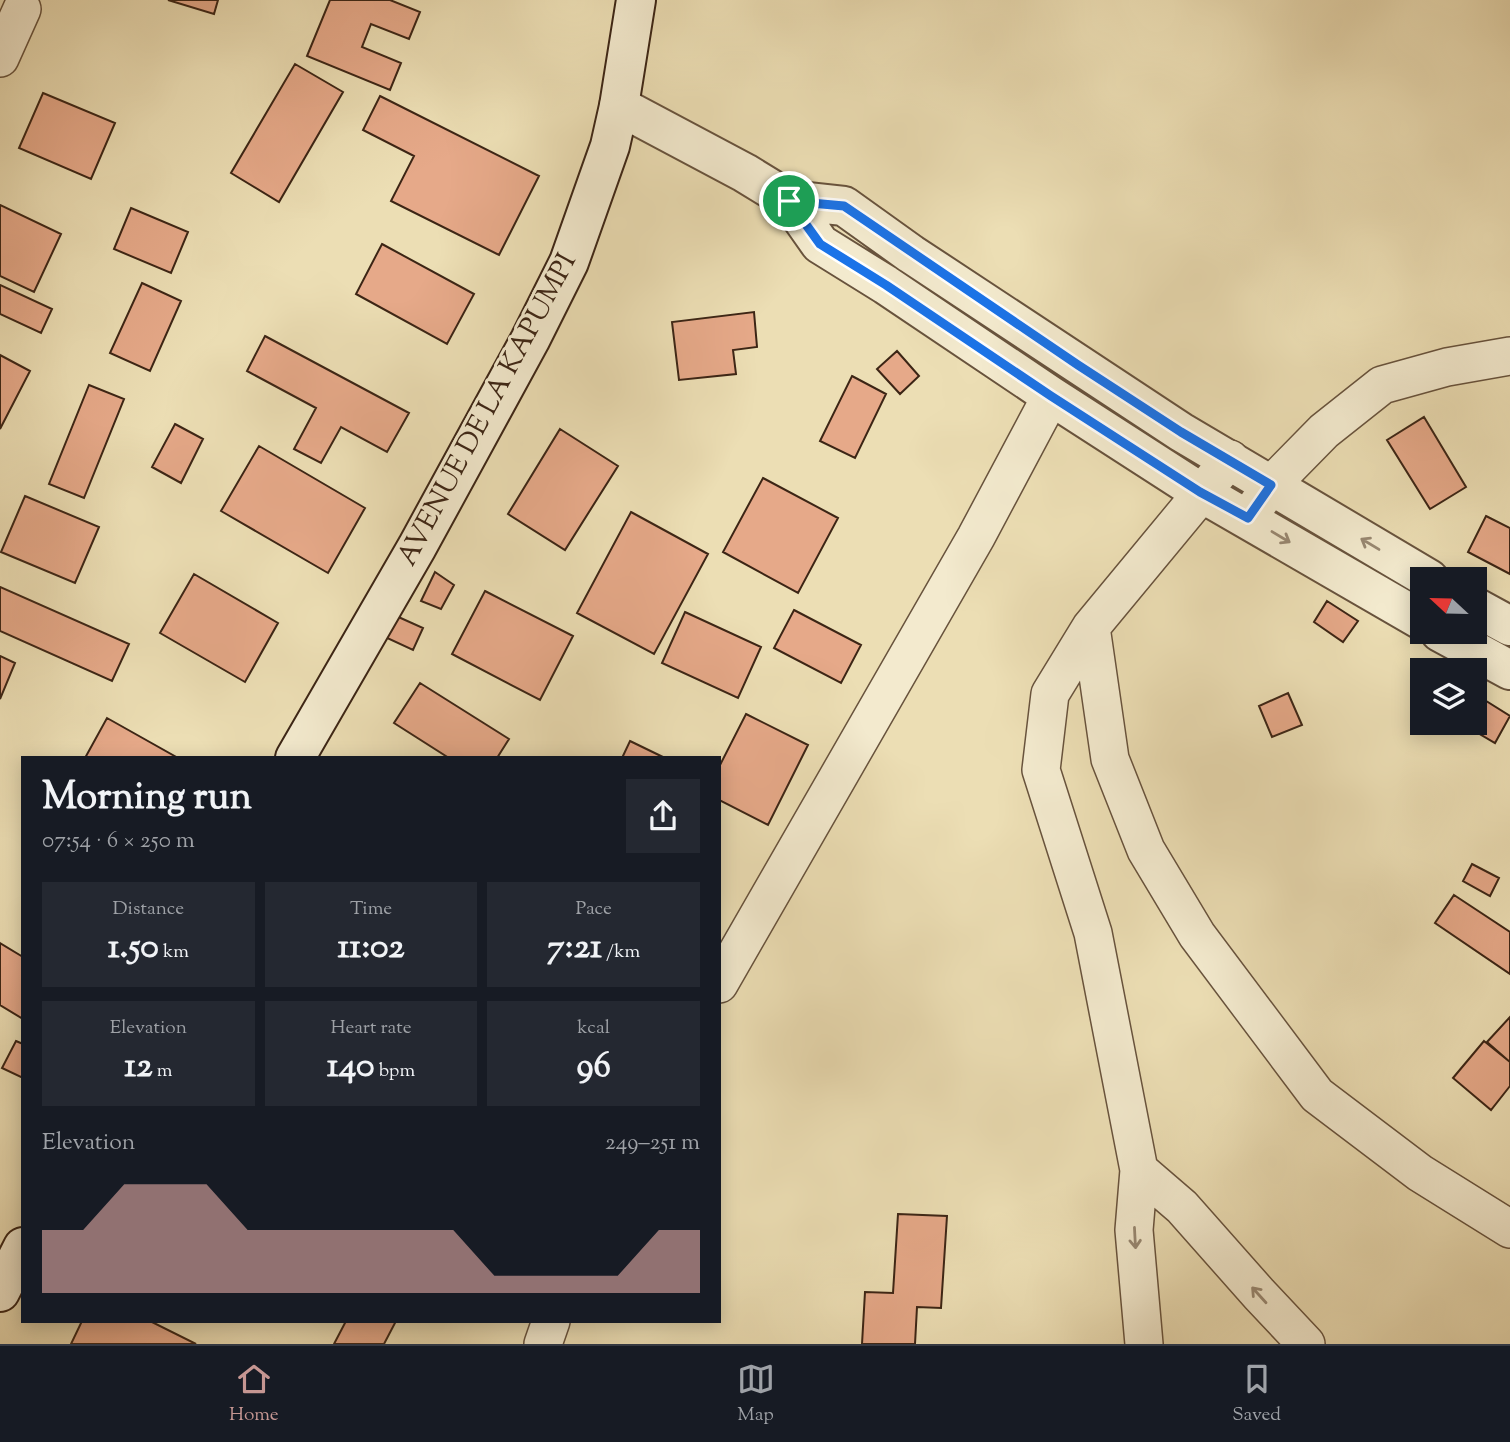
<!DOCTYPE html>
<meta charset="utf-8">
<style>
:root{--surface:#171b24;--page:#242831;--text:#f1f3f6;--muted:#9ea1a6;--line:#363941;--accent:#c59692}
body{margin:0;font-family:"Sorts Mill Goudy",serif;background:var(--page);color:var(--text);height:100vh;display:flex;flex-direction:column;font-size:26px;white-space:nowrap}
*{box-sizing:border-box;margin:0}
p{font-size:23px;color:var(--muted)}
.icon{flex:none;width:38px;height:38px;fill:none;stroke:currentColor;stroke-width:2;stroke-linecap:round;stroke-linejoin:round}
.map{position:relative;flex:1;overflow:hidden}
.drawer{position:absolute;left:21px;top:756px;width:700px;height:567px;display:flex;flex-direction:column;background:var(--surface);border-radius:0px;box-shadow:0 4px 18px #0003}
.drawer>*{flex:none}
.needle{width:46px;rotate:292deg}
.controls{position:absolute;left:1410px;top:567px;display:grid;gap:14px}
.controls a{display:grid;place-items:center;width:77px;height:77px;border-radius:0px;background:var(--surface);box-shadow:0 4px 18px #0003;font-size:35px}
.pin{position:absolute;display:grid;place-items:center;width:60px;height:60px;color:#fff;margin:-30px;border:4px solid #fff;border-radius:50%;box-shadow:0 2px 7px #0007}
.round{display:grid;place-items:center;flex:none;width:74px;height:74px;border-radius:0px;background:var(--page)}
.overview{display:flex;align-items:center;justify-content:space-between;height:119px;padding:0 21px}
h1{font-size:38px;font-weight:700;line-height:52px}
.stats{display:grid;grid-template-columns:repeat(3,1fr);gap:10px;height:119px;padding:7px 21px}
.stats div{display:grid;align-content:center;border-radius:0px;background:var(--page);text-align:center}
.stats b{font-size:35px;font-weight:700}
.stats small{font-size:19px;font-weight:400}
.stats p{font-size:19px}
.chart{height:196px;padding:14px 21px}
.chart p{display:flex;justify-content:space-between}
.chart svg{width:100%;height:126px;margin-top:7px;fill:var(--accent);opacity:.7}
.tab-bar{display:flex;justify-content:space-around;align-items:center;height:98px;border-top:2px solid var(--line);background:var(--surface);font-size:19px;color:var(--muted)}
.tab-bar a{display:grid;justify-items:center;gap:4px}
.tab-bar .active{color:var(--accent)}
.map>svg:first-child{display:block}
.building{fill:#e6a989;stroke:#3c2515;stroke-width:2}
.lines{fill:none;stroke-linecap:round;stroke-linejoin:round}
.minor-casing{stroke:#68533d;stroke-width:40}
.tertiary-casing{stroke:#68533d;stroke-width:42}
.secondary-casing{stroke:#3c2515;stroke-width:42}
.minor{stroke:#f3eace;stroke-width:37}
.tertiary{stroke:#f3eace;stroke-width:38}
.secondary{stroke:#f3eace;stroke-width:38}
.oneway{stroke:#988872}
.route-casing{stroke:#fff;stroke-width:14}
.route{stroke:#1a73e8;stroke-width:9}
.labels{text-anchor:middle;dominant-baseline:central;stroke-width:6;stroke-linejoin:round;paint-order:stroke}
.street-label{font-size:28px;fill:#3c2515;stroke:#f3eace}
</style>
<div class="map">
<svg width="1510" height="1344" viewBox="0 0 1510 1344">
<rect width="100%" height="100%" fill="#ecdeb4"/>
<filter id="stains"><feTurbulence type="fractalNoise" baseFrequency=".00286" numOctaves="4"/><feColorMatrix values="0 0 0 0 .2 0 0 0 0 .09 0 0 0 0 .02 0 0 0 .5 -.17"/></filter>
<radialGradient id="worn" r=".72"><stop offset=".6" stop-color="#630" stop-opacity="0"/><stop offset="1" stop-color="#630" stop-opacity=".3"/></radialGradient>
<path class="building" d="M168 0H218L214 14Z
M330 0H390L420 12 409 39 371 24 362 47 401 63 390 90 307 56Z
M295 64 343 92 279 202 231 173Z
M43 93 115 123 91 179 19 148Z
M380 96 539 176 499 255 391 201 414 156 363 130Z
M0 205 61 234 34 292 0 276Z
M131 208 188 232 171 273 114 249Z
M382 244 474 294 447 344 356 294Z
M142 283 181 301 150 371 110 353Z
M0 285 52 309 41 333 0 314Z
M754 312 757 347 733 350 736 374 679 380 672 322Z
M265 336 409 413 387 452 341 427 321 463 294 449 316 408 247 371Z
M897 351 919 376 900 394 877 369Z
M0 355 30 371 0 429Z
M852 376 886 394 855 458 820 441Z
M89 385 124 399 84 498 49 484Z
M1424 417 1466 487 1430 509 1387 440Z
M175 424 203 439 181 483 152 467Z
M560 429 618 466 565 550 508 514Z
M259 446 365 508 328 573 221 511Z
M763 478 838 518 798 593 723 552Z
M25 496 99 527 75 583 1 552Z
M631 512 708 554 654 654 577 613Z
M1486 516 1510 528V574L1468 552Z
M435 572 454 585 441 609 421 601Z
M194 574 278 623 245 682 160 633Z
M0 587 129 644 112 681 0 631Z
M485 591 573 636 540 700 452 654Z
M1327 601 1358 621 1343 642 1314 622Z
M794 610 861 645 841 683 774 648Z
M685 612 761 647 738 698 662 663Z
M394 615 423 628 413 650 385 637Z
M0 656 15 663 0 699Z
M420 683 509 739 497 758H449L394 723Z
M1288 693 1302 725 1272 737 1259 706Z
M1475 694 1510 716 1495 743 1461 723H1475Z
M746 714 808 745 768 825 719 800V767Z
M107 718 178 758H85Z
M630 741 665 758H622Z
M1472 864 1499 878 1490 896 1463 881Z
M1454 895 1510 932V974L1435 923Z
M0 943 23 957V1019L0 1005Z
M1510 1017V1062L1487 1042Z
M16 1041 23 1044V1078L2 1068Z
M1484 1041 1510 1062V1086L1491 1110 1453 1078Z
M898 1214 947 1216 941 1308 917 1307 915 1344H862L865 1292 893 1293Z
M82 1321H150L196 1344H71Z
M346 1321H396L384 1344H334Z"/>
<g class="lines">
<g class="minor-casing">
<path id="minor" d="M0 58 22 9
M1248 518 1271 485 1324 431 1382 385 1447 367 1510 356
M1091 627 1110 759 1146 850 1197 935 1317 1095 1420 1173 1510 1229
M719 984 976 537 1051 396
M1139 1170 1182 1207 1259 1294 1306 1344
M543 1344 551 1321
M1144 1344 1134 1230 1139 1170 1093 933 1041 770 1050 694 1091 627 1230 459"/>
</g>
<g class="tertiary-casing">
<path id="tertiary" d="M619 106 745 173 789 200 820 244 886 285 1051 396 1200 492 1423 621
M789 200 844 206 911 254 1181 432 1429 579
M1475 607 1510 626
M1440 632 1510 670"/>
</g>
<g class="secondary-casing">
<path id="secondary" d="M295 758 417 547 530 340 569 262 610 146 619 106 636 0
M0 1292 23 1247"/>
</g>
<use href="#minor" class="minor"/>
<use href="#tertiary" class="tertiary"/>
<use href="#secondary" class="secondary"/>
</g>
<defs><path id="oneway-shaft" d="M-6 0H5M1.5-3L5.5 0L1.5 3" fill="none" stroke-width="1.6" stroke-linecap="round" stroke-linejoin="round" transform="scale(1.75)"/></defs>
<g class="oneway">
<use href="#oneway-shaft" transform="translate(1281 537) rotate(31)"/>
<use href="#oneway-shaft" transform="translate(1370 544) rotate(-149)"/>
<use href="#oneway-shaft" transform="translate(1135 1238) rotate(87)"/>
<use href="#oneway-shaft" transform="translate(1259 1295) rotate(-132)"/>
</g>
<g class="lines">
<g class="route-casing">
<path id="route" d="M789 201 844 206 1078 365 1181 432 1271 485 1248 518 1200 492 1051 396 886 285 820 244Z"/>
</g>
<use href="#route" class="route"/>
</g>
<g class="labels">
<g class="street-label">
<text transform="translate(488 410) rotate(-62)">AVENUE DE LA KAPUMPI</text>
</g>
</g>
<rect width="100%" height="100%" filter="url(#stains)"/>
<rect width="100%" height="100%" fill="url(#worn)"/>
</svg>
<div class="controls">
<a><svg class="needle" viewBox="-14 -14 28 28"><path d="M0-13l5 13h-10z" fill="#e53935"/><path d="M0 13l5-13h-10z" fill="#9ea1a6"/></svg></a>
<a><svg class="icon" aria-label="layers" viewBox="0 0 24 24"><path d="M12 4l9 5-9 5-9-5zM3 14l9 5 9-5"/></svg></a>
</div>
<div class="pin" style="left:789px;top:201px;background:#1e9e55"><svg class="icon" aria-label="arrive" viewBox="0 0 24 24"><path d="M6 21V4h12l-3 4 3 4H6"/></svg></div>
<section class="drawer">
<div class="overview"><div><h1>Morning run</h1><p>07:54 · 6 × 250 m</p></div><a class="round"><svg class="icon" aria-label="share" viewBox="0 0 24 24"><path d="M12 15V3M7 8l5-5 5 5M5 13v7h14v-7"/></svg></a></div>
<div class="stats">
<div><p>Distance</p><b>1.50<small> km</small></b></div>
<div><p>Time</p><b>11:02</b></div>
<div><p>Pace</p><b>7:21<small> /km</small></b></div>
</div>
<div class="stats">
<div><p>Elevation</p><b>12<small> m</small></b></div>
<div><p>Heart rate</p><b>140<small> bpm</small></b></div>
<div><p>kcal</p><b>96</b></div>
</div>
<div class="chart"><p><span>Elevation</span>249–251 m</p>
<svg viewBox="0 0 160 44" preserveAspectRatio="none"><path d="M0 44V22L10 22L20 6L30 6L40 6L50 22L60 22L70 22L80 22L90 22L100 22L110 38L120 38L130 38L140 38L150 22L160 22V44z"/></svg>
</div>
</section>
</div>
<nav class="tab-bar">
<a class="active"><svg class="icon" aria-label="home" viewBox="0 0 24 24"><path d="M3 11l9-7 9 7M6 9v11h12V9"/></svg>Home</a>
<a><svg class="icon" aria-label="map" viewBox="0 0 24 24"><path d="M3 6l6-2 6 2 6-2v14l-6 2-6-2-6 2zM9 4v14M15 6v14"/></svg>Map</a>
<a><svg class="icon" aria-label="saved" viewBox="0 0 24 24"><path d="M7 4h10v16l-5-4-5 4z"/></svg>Saved</a>
</nav>
